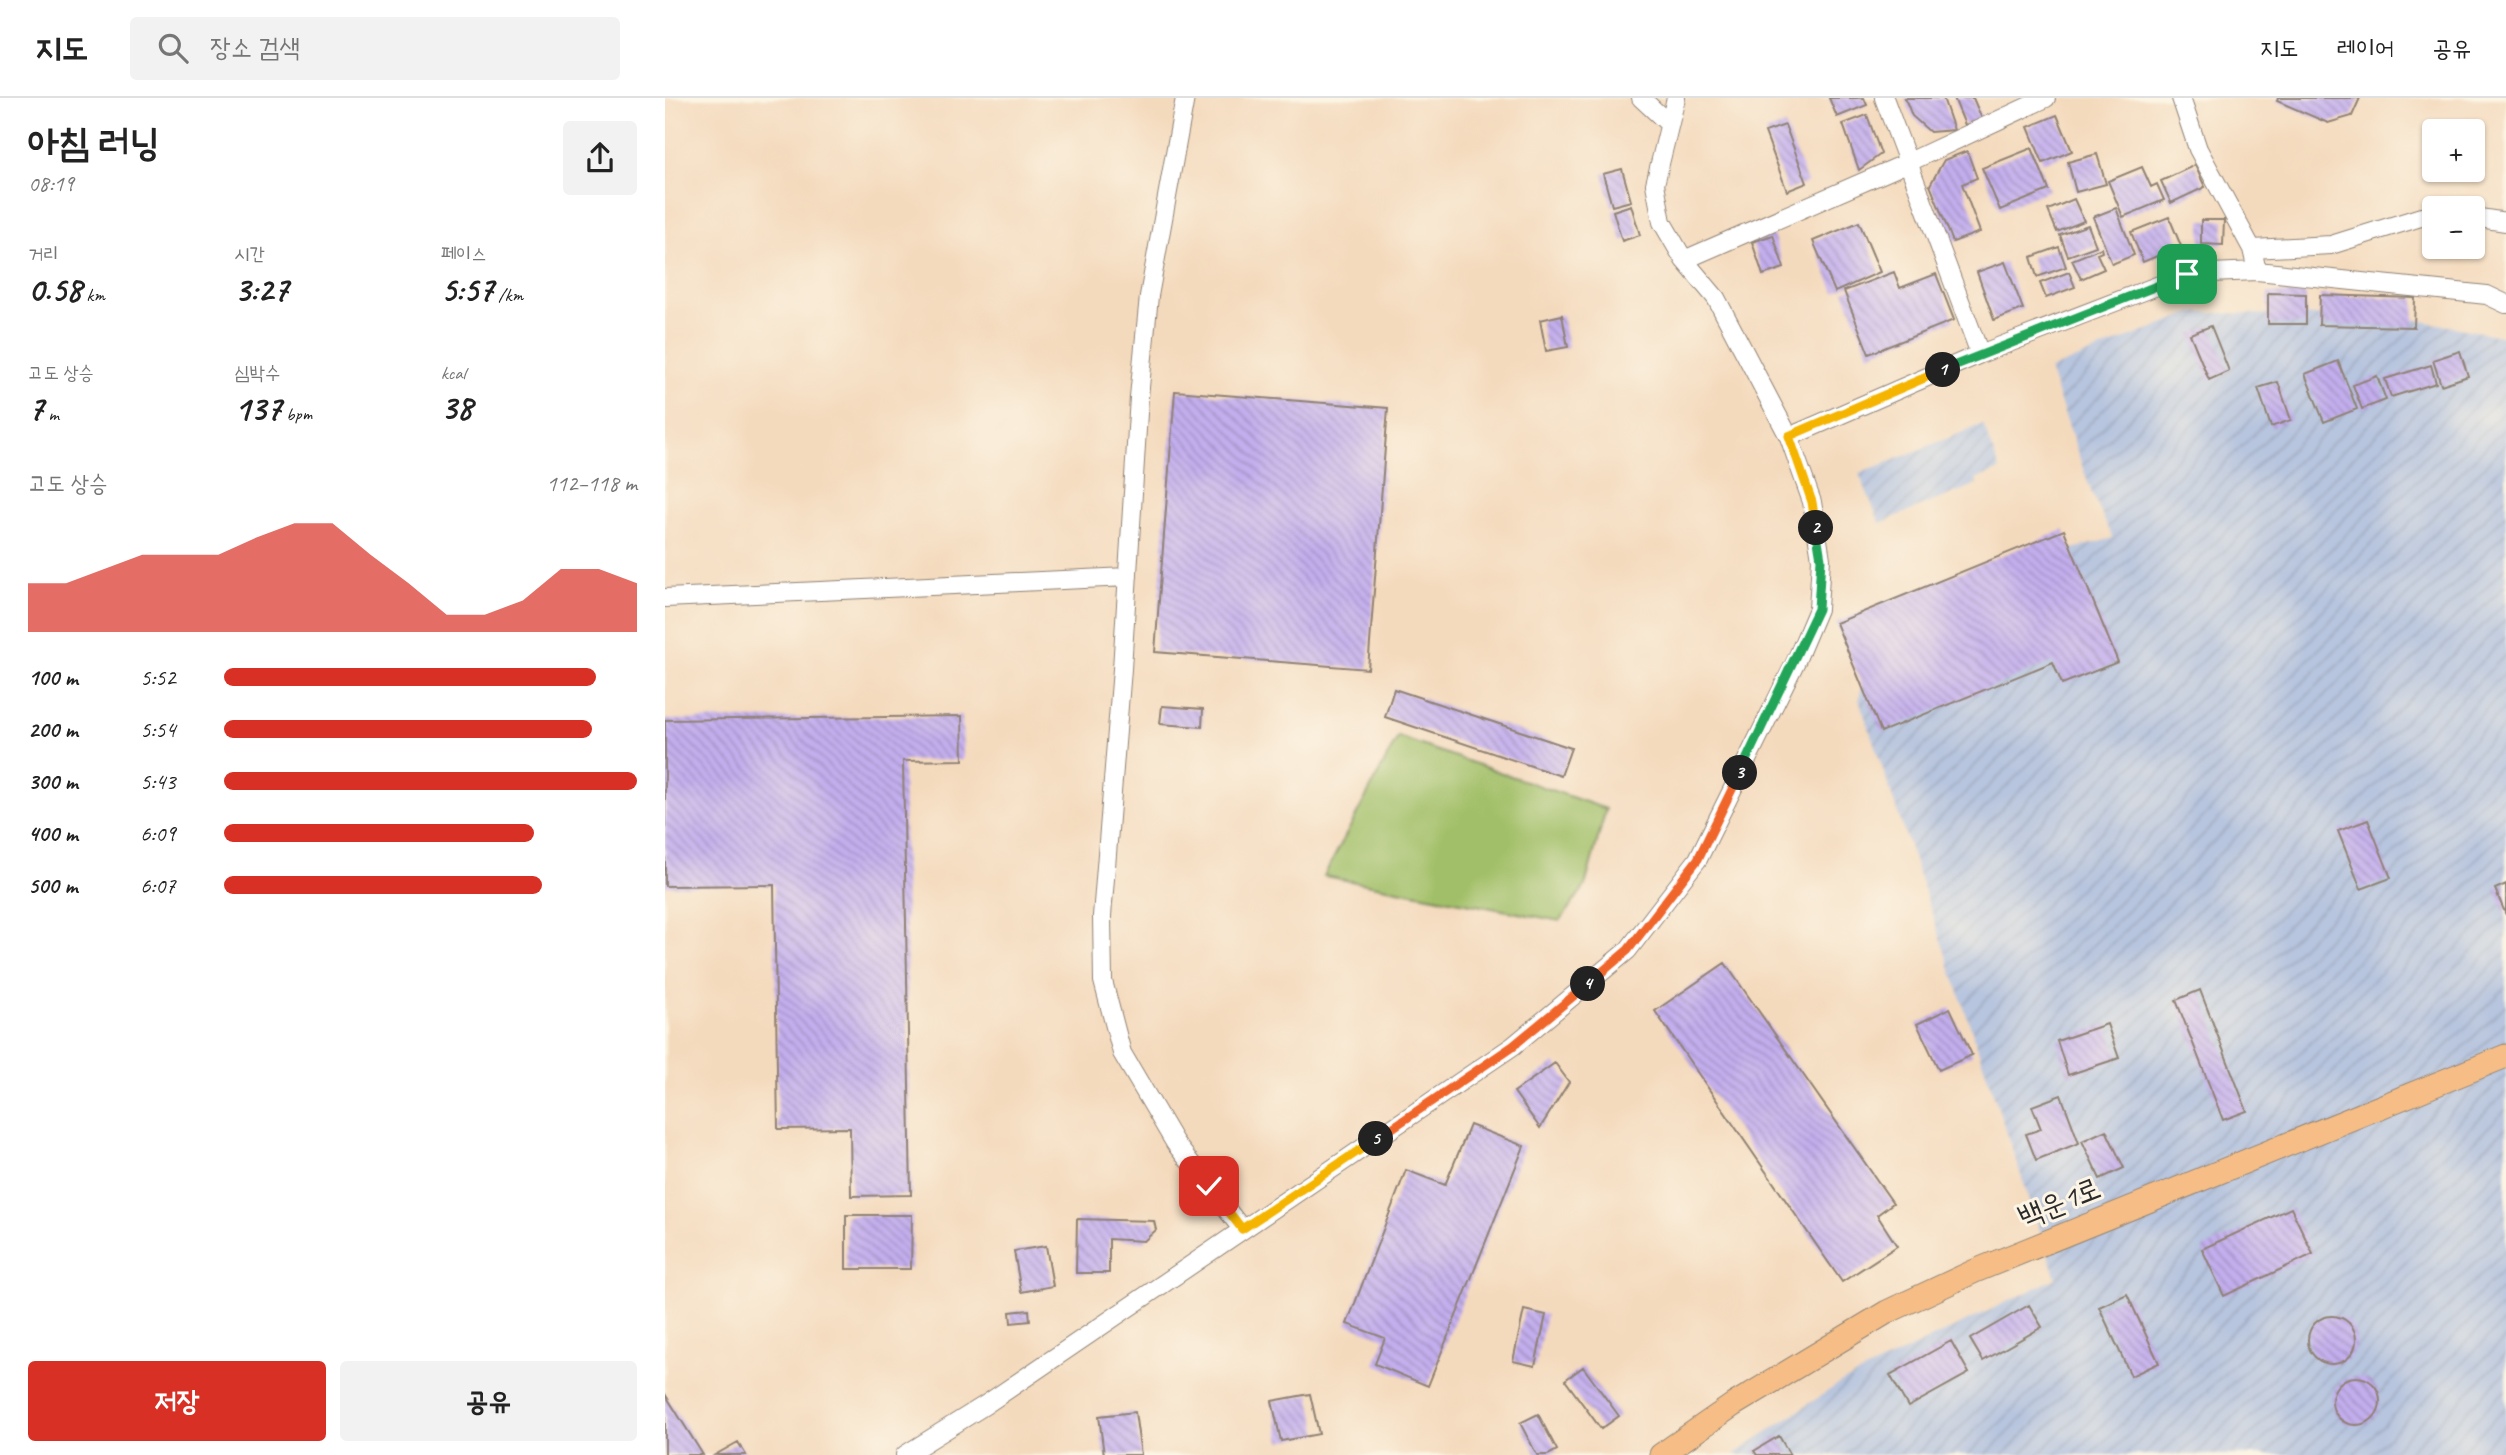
<!DOCTYPE html>
<html lang="ko">
<meta charset="utf-8">
<style>
:root{--surface:#fff;--page:#f2f2f2;--text:#222;--muted:#767676;--line:#e0e0e0;--accent:#d93025}
body{margin:0;font-family:Caveat,"Poor Story",sans-serif;background:var(--page);color:var(--text);height:100vh;display:flex;flex-direction:column;font-size:26px;white-space:nowrap}
*{box-sizing:border-box;margin:0}
p{font-size:23px;color:var(--muted)}
.icon{flex:none;width:38px;height:38px;fill:none;stroke:currentColor;stroke-width:2;stroke-linecap:round;stroke-linejoin:round}
.map{position:relative;flex:1;overflow:hidden}
.drawer{display:flex;flex-direction:column;background:var(--surface);width:665px}
.drawer>*{flex:none}
.buttons{position:absolute;left:1757px;top:21px;display:grid;gap:14px}
.buttons a{display:grid;place-items:center;width:63px;height:63px;border-radius:7px;background:var(--surface);box-shadow:0 2px 5px #0004;font-size:35px}
.pin{position:absolute;display:grid;place-items:center;width:60px;height:60px;color:#fff;margin:-30px;border-radius:14px;box-shadow:0 4px 10px #0006}
.km{position:absolute;width:35px;height:35px;margin:-18px;border-radius:50%;background:#222;color:#fff;font-size:19px;line-height:35px;text-align:center}
.round{display:grid;place-items:center;flex:none;width:74px;height:74px;border-radius:7px;background:var(--page)}
.headline{display:flex;align-items:center;justify-content:space-between;height:119px;padding:0 28px}
h1{font-size:38px;font-weight:700;line-height:52px}
.figures{display:grid;grid-template-columns:repeat(3,1fr);gap:10px;height:119px;padding:7px 28px}
.figures div{display:grid;align-content:center}
.figures b{font-size:35px;font-weight:700}
.figures small{font-size:19px;font-weight:400}
.figures p{font-size:19px}
.chart{height:196px;padding:14px 28px}
.chart p{display:flex;justify-content:space-between}
.chart svg{width:100%;height:126px;margin-top:7px;fill:var(--accent);opacity:.7}
.primary-button{display:flex;gap:14px;margin-top:auto;padding:14px 28px}
.primary-button a{flex:1;height:80px;border-radius:7px;background:var(--accent);color:#fff;font-size:28px;font-weight:700;line-height:80px;text-align:center}
.primary-button a+a{background:var(--page);color:var(--text)}
ul{padding:0 28px;list-style:none;font-size:23px}
li{display:grid;grid-template-columns:112px 84px 1fr;align-items:center;height:52px}
li i{height:18px;border-radius:9px;background:var(--accent)}
header{display:flex;align-items:center;gap:42px;box-sizing:border-box;height:98px;padding:0 35px;background:var(--surface);border-bottom:2px solid var(--line)}
header strong{font-size:33px}
nav{display:flex;gap:38px;margin-inline-start:auto;font-size:24px}
.search{width:490px;height:63px;background:var(--page);display:flex;align-items:center;gap:18px;box-sizing:border-box;padding:0 24px;border-radius:7px;color:var(--muted);font-size:26px}
main{display:flex;flex:1;min-height:0}
.map>svg:first-child{display:block}
.industrial{fill:url(#industrial-furrows)}
.grass{fill:#a1bf67;stroke:#667549;stroke-width:2}
.building{fill:url(#building-back-hatch)}
.lines{fill:none;stroke-linecap:round;stroke-linejoin:round}
.minor-casing{stroke:#908274;stroke-width:20}
.major-casing{stroke:#908274;stroke-width:25}
.minor{stroke:#fff;stroke-width:18}
.major{stroke:#f6be86;stroke-width:23}
.split-1-casing{stroke:#fff;stroke-width:14}
.split-2-casing{stroke:#fff;stroke-width:14}
.split-3-casing{stroke:#fff;stroke-width:14}
.split-4-casing{stroke:#fff;stroke-width:14}
.split-5-casing{stroke:#fff;stroke-width:14}
.split-6-casing{stroke:#fff;stroke-width:14}
.split-1{stroke:#22a559;stroke-width:9}
.split-2{stroke:#f5b400;stroke-width:9}
.split-3{stroke:#22a559;stroke-width:9}
.split-4{stroke:#f0652b;stroke-width:9}
.split-5{stroke:#f0652b;stroke-width:9}
.split-6{stroke:#f5b400;stroke-width:9}
.labels{text-anchor:middle;dominant-baseline:central;stroke-width:6;stroke-linejoin:round;paint-order:stroke}
.street-label{font-size:30px;fill:#2b2b2b;stroke:#fcf5e5}
</style>
<header>
<strong>지도</strong>
<div class="search"><svg class="icon" aria-label="search" viewBox="0 0 24 24"><circle cx="10" cy="10" r="6"/><path d="M15 15l6 6"/></svg>장소 검색</div>
<nav><a>지도</a><a>레이어</a><a>공유</a></nav>
</header>
<main>
<section class="drawer">
<div class="headline"><div><h1>아침 러닝</h1><p>08:19</p></div><a class="round"><svg class="icon" aria-label="share" viewBox="0 0 24 24"><path d="M12 15V3M7 8l5-5 5 5M5 13v7h14v-7"/></svg></a></div>
<div class="figures">
<div><p>거리</p><b>0.58<small> km</small></b></div>
<div><p>시간</p><b>3:27</b></div>
<div><p>페이스</p><b>5:57<small> /km</small></b></div>
</div>
<div class="figures">
<div><p>고도 상승</p><b>7<small> m</small></b></div>
<div><p>심박수</p><b>137<small> bpm</small></b></div>
<div><p>kcal</p><b>38</b></div>
</div>
<div class="chart"><p><span>고도 상승</span>112–118 m</p>
<svg viewBox="0 0 160 44" preserveAspectRatio="none"><path d="M0 44V27L10 27L20 22L30 17L40 17L50 17L60 11L70 6L80 6L90 17L100 27L110 38L120 38L130 33L140 22L150 22L160 27V44z"/></svg>
</div>
<ul>
<li><b>100 m</b>5:52<i style="width:90%"></i></li>
<li><b>200 m</b>5:54<i style="width:89%"></i></li>
<li><b>300 m</b>5:43<i style="width:100%"></i></li>
<li><b>400 m</b>6:09<i style="width:75%"></i></li>
<li><b>500 m</b>6:07<i style="width:77%"></i></li>
</ul>
<div class="primary-button"><a>저장</a><a>공유</a></div>
</section>
<div class="map">
<svg width="1841" height="1357" viewBox="0 0 1841 1357">
<defs>
<pattern id="industrial-furrows" width="10" height="10" patternUnits="userSpaceOnUse" patternTransform="scale(1.75)"><rect width="10" height="10" fill="#b7c5de"/><path d="M-1 1l2-2M0 10L10 0M9 11l2-2" fill="none" stroke="#9ea9bf"/></pattern>
<pattern id="building-back-hatch" width="6" height="6" patternUnits="userSpaceOnUse" patternTransform="scale(1.75)"><rect width="6" height="6" fill="#c4afee"/><path d="M-1 5l2 2M0 0l6 6M5-1l2 2" fill="none" stroke="#9f8fc1"/></pattern>
</defs>
<rect width="100%" height="100%" fill="#fcf5e5"/>
<filter id="ink" filterUnits="userSpaceOnUse"><feTurbulence type="fractalNoise" baseFrequency=".0143" numOctaves="2"/><feDisplacementMap in="SourceGraphic" scale="14" xChannelSelector="R" yChannelSelector="G"/><feConvolveMatrix kernelMatrix="1 2 1 2 8 2 1 2 1" color-interpolation-filters="sRGB"/></filter>
<filter id="wash" filterUnits="userSpaceOnUse"><feTurbulence type="fractalNoise" baseFrequency=".00686" numOctaves="4" result="noise"/><feDisplacementMap in="SourceGraphic" scale="28" xChannelSelector="R" yChannelSelector="G"/><feGaussianBlur stdDeviation="1.57" result="paint"/><feColorMatrix in="noise" values="0 0 0 0 0 0 0 0 0 0 0 0 0 0 0 0 0 1.4 0 .05"/><feComposite in="paint" operator="in"/></filter>
<g filter="url(#wash)">
<rect width="100%" height="100%" fill="#f4dabd"/>
<path class="industrial" d="M1528 214 1747 221 1841 239V1357H1068L1175 1285 1391 1180 1194 601 1214 505 1448 440 1427 396 1384 272Z
M1318 326 1335 372 1311 381 1312 386 1215 425 1194 376Z"/>
<path class="grass" d="M733 639 941 711 920 788 895 823 659 778Z"/>
<g id="blocks">
<path class="building" d="M1164 0H1199L1202 7 1172 19Z
M1240 0H1278L1289 32 1265 34 1247 18Z
M1289 0H1308L1317 21 1300 27Z
M1613 0H1695L1687 18 1663 25 1612 3Z
M1202 17 1216 56 1194 72 1178 26Z
M1392 17 1407 53 1378 65 1363 29Z
M1120 27 1142 85 1122 93 1100 34Z
M1367 50 1384 92 1335 112 1317 70Z
M1302 53 1312 80 1297 86 1315 134 1288 144 1265 87 1279 62Z
M1432 56 1441 86 1411 94 1403 64Z
M1530 67 1540 89 1506 105 1496 83Z
M1477 69 1486 89 1492 86 1499 102 1458 119 1443 83Z
M957 71 966 103 947 108 938 76Z
M1409 101 1419 123 1392 134 1383 112Z
M966 107 975 137 957 143 948 113Z
M1451 110 1469 157 1447 166 1428 119Z
M1504 119 1516 148 1478 164 1466 134Z
M1536 122H1559L1558 147 1536 146Z
M1194 124 1215 174 1170 194 1148 143Z
M1423 127 1431 148 1403 158 1395 137Z
M1108 137 1119 170 1098 177 1087 144Z
M1394 149 1401 169 1372 179 1366 159Z
M1436 150 1437 154 1432 156 1439 171 1416 181 1407 162Z
M1340 164 1358 211 1329 222 1312 174Z
M1229 174 1235 190 1271 176 1289 222 1204 256 1179 193Z
M1404 174 1410 189 1381 200 1375 185Z
M1603 195 1641 196V226H1603Z
M1655 197 1750 200 1749 229 1654 227Z
M897 217 903 249 881 253 875 222Z
M1546 228 1564 273 1544 282 1525 236Z
M1795 253 1803 278 1776 287 1768 262Z
M1673 263 1692 311 1659 324 1640 276Z
M1766 267 1771 285 1726 299 1720 281Z
M1712 278 1721 302 1697 311 1688 287Z
M1613 284 1626 322 1606 329 1593 290Z
M510 293 723 310 703 571 490 554Z
M1399 432 1453 564 1397 586 1388 564 1216 634 1171 525Z
M729 591 906 650 896 678 720 619Z
M497 608 538 611 537 629 495 626Z
M297 618 298 662 238 663 246 1097 186 1098 185 1030 113 1031 109 787 0 788V622Z
M1703 722 1726 780 1696 791 1673 733Z
M1841 786V817L1830 791Z
M1060 865 1228 1105 1212 1117 1232 1148 1177 1184 990 913Z
M1535 892 1582 1013 1558 1022 1511 902Z
M1285 910 1307 957 1274 972 1252 926Z
M1442 926 1454 960 1403 977 1392 943Z
M890 965 904 984 875 1030 849 994Z
M1396 997 1414 1045 1371 1062 1361 1036 1376 1031 1367 1008Z
M805 1027 859 1048 763 1288 710 1266 720 1240 682 1226 741 1072 780 1087Z
M1441 1032 1459 1070 1435 1081 1417 1043Z
M1626 1110 1648 1156 1559 1198 1537 1151Z
M181 1117H247L246 1171H181Z
M412 1121 489 1123 491 1132 479 1143 444 1141V1175H411Z
M381 1148 388 1188 356 1194 349 1153Z
M1462 1196 1494 1265 1466 1278 1434 1209Z
M1364 1207 1377 1229 1318 1263 1305 1241Z
M364 1212 365 1223 346 1225 345 1214Z
M859 1212 881 1217 870 1268 848 1263Z
M1643 1242a24 24 0 1 1 48 0a24 24 0 1 1-48 0Z
M1286 1243 1304 1275 1243 1309 1225 1277Z
M918 1269 954 1318 936 1331 900 1282Z
M1667 1303a24 24 0 1 1 48 0a24 24 0 1 1-48 0Z
M0 1296 38 1357H0Z
M645 1296 654 1336 616 1343 607 1303Z
M470 1314 476 1357H439L434 1318Z
M873 1316 892 1352 883 1357H872L855 1325Z
M1114 1338 1125 1357H1092L1089 1353Z
M73 1344 81 1357H50Z"/>
</g>
</g>
<g filter="url(#ink)">
<use href="#blocks" fill-opacity="0" stroke="#908274" stroke-width="2"/>
<g class="lines">
<g class="minor-casing">
<path id="minor" d="M520 0 484 198 474 299 457 571 437 818 438 883 457 955 510 1045 577 1131
M976 0 1004 26
M1011 0 990 86 997 124 1019 162 1051 200 1124 339
M1219 0 1315 256
M1516 0 1533 51 1587 151 1592 173
M1808 119 1841 124
M1587 151 1666 147 1756 119H1769
M1019 162 1242 65 1381 0
M0 500 463 479
M240 1357 320 1307 848 948 963 852 1033 761 1131 563 1153 511 1156 461 1147 404 1124 339 1315 256 1523 176 1592 173 1822 197 1841 206"/>
</g>
<g class="major-casing">
<path id="major" d="M996 1357 1068 1307 1222 1214 1310 1173 1841 958"/>
</g>
<use href="#minor" class="minor"/>
<use href="#major" class="major"/>
</g>
</g>
<g class="lines" filter="url(#ink)">
<g class="split-1-casing">
<path id="split-1" d="M1278 272 1522 176"/>
</g>
<g class="split-2-casing">
<path id="split-2" d="M1151 430 1147 404 1124 338 1278 272"/>
</g>
<g class="split-3-casing">
<path id="split-3" d="M1075 675 1153 511 1156 461 1151 430"/>
</g>
<g class="split-4-casing">
<path id="split-4" d="M923 886 963 852 1033 761 1075 675"/>
</g>
<g class="split-5-casing">
<path id="split-5" d="M711 1041 848 948 923 886"/>
</g>
<g class="split-6-casing">
<path id="split-6" d="M544 1088 577 1131 711 1041"/>
</g>
<use href="#split-1" class="split-1"/>
<use href="#split-2" class="split-2"/>
<use href="#split-3" class="split-3"/>
<use href="#split-4" class="split-4"/>
<use href="#split-5" class="split-5"/>
<use href="#split-6" class="split-6"/>
</g>
<g class="labels">
<g class="street-label">
<text transform="translate(1394 1104) rotate(-22)">백운1로</text>
</g>
</g>
</svg>
<div class="buttons">
<a>+</a>
<a>−</a>
</div>
<div class="pin" style="left:1522px;top:176px;background:#1e9e55"><svg class="icon" aria-label="arrive" viewBox="0 0 24 24"><path d="M6 21V4h12l-3 4 3 4H6"/></svg></div>
<div class="pin" style="left:544px;top:1088px;background:#d93025"><svg class="icon" aria-label="check" viewBox="0 0 24 24"><path d="M5 12l5 5 9-10"/></svg></div>
<b class="km" style="left:1278px;top:272px">1</b>
<b class="km" style="left:1151px;top:430px">2</b>
<b class="km" style="left:1075px;top:675px">3</b>
<b class="km" style="left:923px;top:886px">4</b>
<b class="km" style="left:711px;top:1041px">5</b>
</div>
</main>
